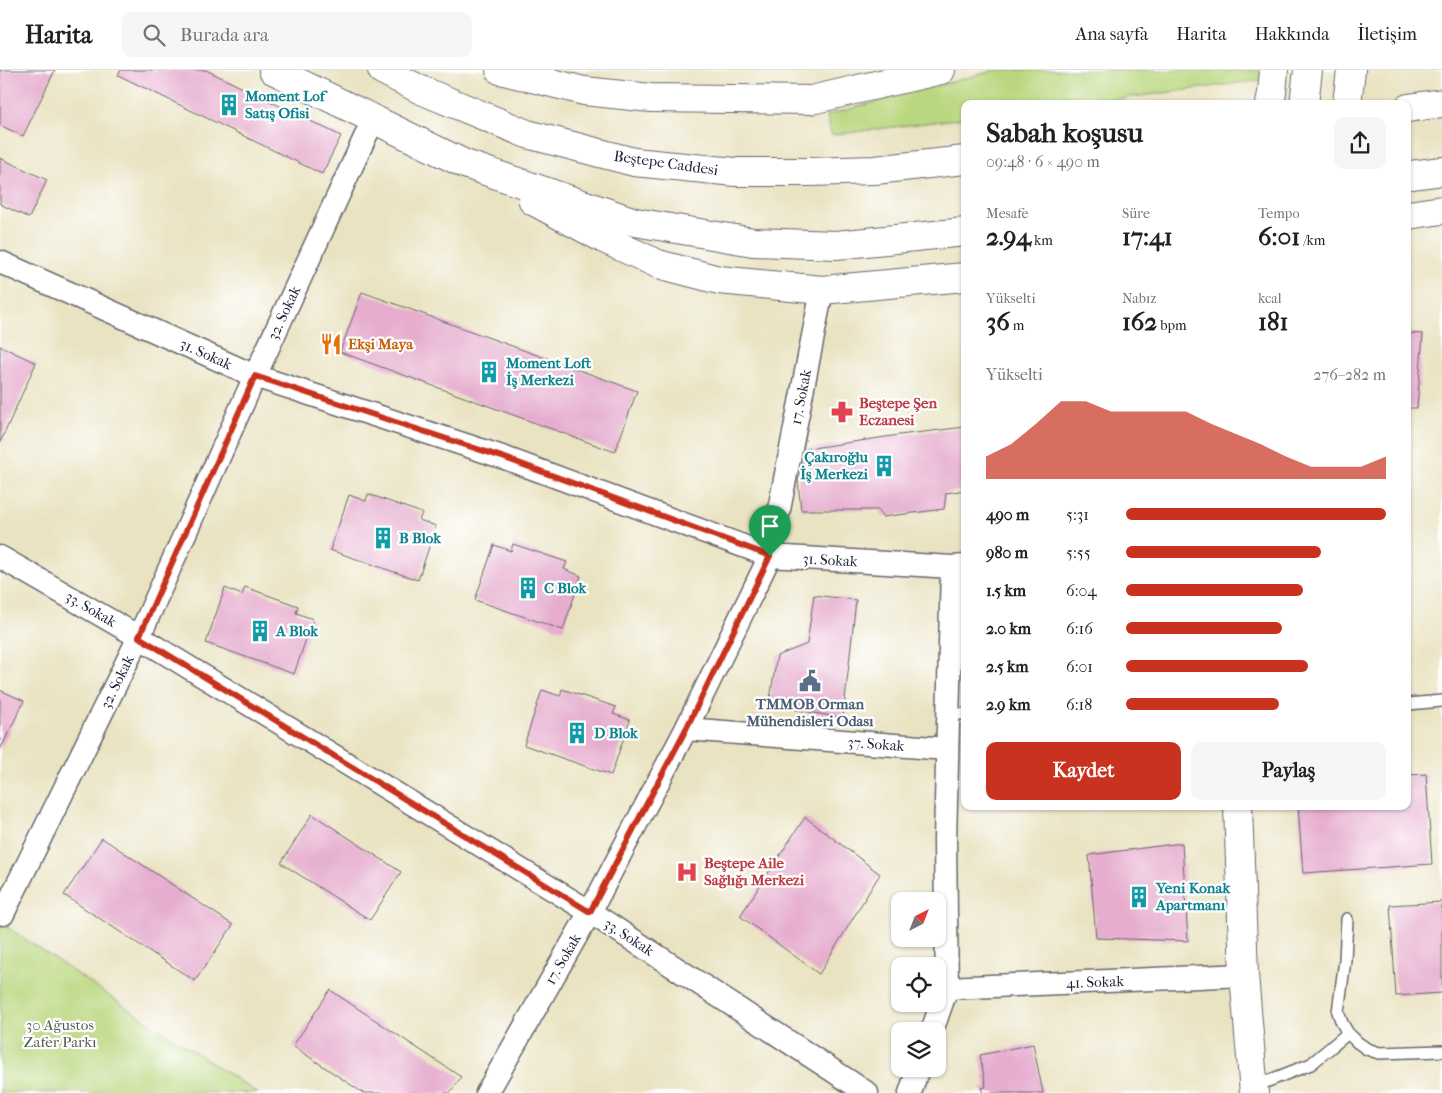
<!DOCTYPE html>
<html lang="tr">
<meta charset="utf-8">
<style>
:root{--surface:#fff;--page:#f6f6f6;--text:#202124;--muted:#757577;--line:#e0e0e0;--accent:#c8321e}
body{margin:0;font-family:"IM FELL French Canon",serif;background:var(--page);color:var(--text);height:100vh;display:flex;flex-direction:column;font-size:19px;white-space:nowrap}
*{box-sizing:border-box;margin:0}
p{font-size:16px;color:var(--muted)}
.icon{flex:none;width:28px;height:28px;fill:none;stroke:currentColor;stroke-width:2;stroke-linecap:round;stroke-linejoin:round}
.map{position:relative;flex:1;overflow:hidden}
.details{position:absolute;left:961px;top:30px;width:450px;height:710px;display:flex;flex-direction:column;background:var(--surface);border-radius:10px;box-shadow:0 1px 4px #0004}
.details>*{flex:none}
.needle{width:32px;rotate:42deg}
.tools{position:absolute;left:891px;top:822px;display:grid;gap:10px}
.tools a{display:grid;place-items:center;width:55px;height:55px;border-radius:10px;background:var(--surface);box-shadow:0 1px 4px #0004;font-size:25px}
.pin{position:absolute;display:grid;place-items:center;width:42px;height:42px;color:#fff;margin:-51px -21px;border-radius:50% 50% 50% 0;rotate:-45deg;box-shadow:0 0 5px #0007}
.pin .icon{rotate:45deg}
.round{display:grid;place-items:center;flex:none;width:52px;height:52px;border-radius:10px;background:var(--page)}
.head{display:flex;align-items:center;justify-content:space-between;height:85px;padding:0 25px}
h1{font-size:28px;font-weight:700;line-height:38px}
.figures{display:grid;grid-template-columns:repeat(3,1fr);gap:8px;height:85px;padding:5px 25px}
.figures div{display:grid;align-content:center}
.figures b{font-size:25px;font-weight:700}
.figures small{font-size:14px;font-weight:400}
.figures p{font-size:14px}
.chart{height:140px;padding:10px 25px}
.chart p{display:flex;justify-content:space-between}
.chart svg{width:100%;height:90px;margin-top:5px;fill:var(--accent);opacity:.7}
.action{display:flex;gap:10px;margin-top:auto;padding:10px 25px}
.action a{flex:1;height:58px;border-radius:10px;background:var(--accent);color:#fff;font-size:20px;font-weight:700;line-height:58px;text-align:center}
.action a+a{background:var(--page);color:var(--text)}
ul{padding:0 25px;list-style:none;font-size:16px}
li{display:grid;grid-template-columns:80px 60px 1fr;align-items:center;height:38px}
li i{height:12px;border-radius:6px;background:var(--accent)}
header{display:flex;align-items:center;gap:30px;box-sizing:border-box;height:70px;padding:0 25px;background:var(--surface);border-bottom:1px solid var(--line)}
header strong{font-size:24px}
nav{display:flex;gap:28px;margin-inline-start:auto;font-size:18px}
.search{width:350px;height:45px;background:var(--page);display:flex;align-items:center;gap:12px;box-sizing:border-box;padding:0 18px;border-radius:10px;color:var(--muted);font-size:19px}
.map>svg:first-child{display:block}
.green{fill:#b9d77e;stroke:#6e7c5c}
.building{fill:#e6adcf}
.lines{fill:none;stroke-linecap:round;stroke-linejoin:round}
.service-casing{stroke:#68666a;stroke-width:14}
.minor-casing{stroke:#68666a;stroke-width:25}
.secondary-casing{stroke:#68666a;stroke-width:30}
.primary-casing{stroke:#68666a;stroke-width:30}
.service{stroke:#fff;stroke-width:11}
.minor{stroke:#fff;stroke-width:22}
.secondary{stroke:#fff;stroke-width:28}
.primary{stroke:#fff;stroke-width:28}
.route-casing{stroke:#fff;stroke-width:10}
.route{stroke:#c8321e;stroke-width:6}
.labels{text-anchor:middle;dominant-baseline:central;stroke-width:4.5;stroke-linejoin:round;paint-order:stroke}
.culture-label{font-size:15px;font-weight:bold;fill:#0d838f;stroke:#fff;text-anchor:start}
.street-label{font-size:15px;fill:#22223b;stroke:#fff}
.food-label{font-size:15px;font-weight:bold;fill:#c56008;stroke:#fff;text-anchor:start}
.health-label{font-size:15px;font-weight:bold;fill:#be3a42;stroke:#fff;text-anchor:start}
.service-label{font-size:15px;font-weight:bold;fill:#4e5e75;stroke:#fff}
.park-label{font-size:15px;fill:#4f584f;stroke:#fff}
</style>
<header>
<strong>Harita</strong>
<div class="search"><svg class="icon" aria-label="search" viewBox="0 0 24 24"><circle cx="10" cy="10" r="6"/><path d="M15 15l6 6"/></svg>Burada ara</div>
<nav><a>Ana sayfa</a><a>Harita</a><a>Hakkında</a><a>İletişim</a></nav>
</header>
<div class="map">
<svg width="1442" height="1023" viewBox="0 0 1442 1023">
<rect width="100%" height="100%" fill="#fff"/>
<filter id="ink" filterUnits="userSpaceOnUse"><feTurbulence type="fractalNoise" baseFrequency=".02" numOctaves="2"/><feDisplacementMap in="SourceGraphic" scale="10" xChannelSelector="R" yChannelSelector="G"/><feConvolveMatrix kernelMatrix="1 2 1 2 8 2 1 2 1" color-interpolation-filters="sRGB"/></filter>
<filter id="wash" filterUnits="userSpaceOnUse"><feTurbulence type="fractalNoise" baseFrequency=".0096" numOctaves="4" result="noise"/><feDisplacementMap in="SourceGraphic" scale="20" xChannelSelector="R" yChannelSelector="G"/><feGaussianBlur stdDeviation="1.12" result="paint"/><feColorMatrix in="noise" values="0 0 0 0 0 0 0 0 0 0 0 0 0 0 0 0 0 1.4 0 .05"/><feComposite in="paint" operator="in"/></filter>
<g filter="url(#wash)">
<rect width="100%" height="100%" fill="#eae3c2"/>
<path class="green" d="M994 0H1263V10L1080 34H965V48L831 65 827 45 985 3Z
M0 852 132 941 258 1023H0Z"/>
<g id="blocks">
<path class="building" d="M0 0H55L23 66 0 55Z
M121 0H206L341 66 322 104 118 5Z
M0 88 47 110 29 148 0 134Z
M362 222 637 321 615 382 340 282Z
M1408 263 1423 264 1417 338H1408Z
M0 276 36 293 0 373Z
M965 357V420L946 423 944 439 882 447 879 440H801L798 412 806 379 899 365Z
M368 424 422 443 419 450 436 456 418 510 330 480 349 425 366 431Z
M513 474 567 492 564 499 581 506 563 560 475 530 494 475 511 481Z
M245 517 298 536 296 543 313 549 294 604 206 573 225 518 242 525Z
M814 525 856 530 843 648 769 635 777 586 807 574Z
M562 619 616 637 613 644 630 650 611 705 524 675 542 620 560 626Z
M0 620 24 631 0 680Z
M1426 704 1432 794 1303 803 1298 736H1408V705Z
M312 744 401 802 370 850 281 793Z
M805 747 880 804 819 904 740 846Z
M102 768 233 855 195 911 64 825Z
M1182 773 1188 871 1096 868 1089 785Z
M1442 832V923L1396 926 1390 835Z
M330 920 461 1007 450 1023H363L293 976Z
M1033 974 1043 1023H983L981 1018 986 1017 980 985Z"/>
</g>
</g>
<g filter="url(#ink)">
<use href="#blocks" fill-opacity="0" stroke="#68666a" stroke-width="1"/>
<g class="lines">
<g class="service-casing">
<path id="service" d="M1408 634 1442 631
M948 644H965
M1347 849 1345 890 1338 942 1342 953 1348 963 1357 972 1367 979 1379 983 1442 981
M1253 1017 1311 994 1348 963"/>
</g>
<g class="minor-casing">
<path id="minor" d="M0 192 255 306 505 388 770 486 952 497 965 496
M0 487 139 567 590 842 867 1023
M686 659 947 679
M3 844 139 567 255 306 373 50
M947 918 1244 905
M932 961 947 918 945 771 952 497
M487 1023 590 842 686 659 770 486 822 220
M910 1023 918 999"/>
</g>
<g class="secondary-casing">
<path id="secondary" d="M1238 736 1244 905 1254 1023"/>
</g>
<g class="primary-casing">
<path id="primary" d="M273 0 465 94 635 152 753 172 836 175 965 162
M382 0 421 20 527 64 634 92 735 102H810L875 100 965 90
M500 0 584 21 651 28 811 30 941 0
M1270 34 1272 23 1274 0
M1304 34 1308 0
M1347 34 1351 0
M1408 38 1442 33
M1411 105 1442 101
M533 131 604 169 658 194 719 210 822 220 965 207
M1408 145 1442 140"/>
</g>
<use href="#service" class="service"/>
<use href="#minor" class="minor"/>
<use href="#secondary" class="secondary"/>
<use href="#primary" class="primary"/>
</g>
</g>
<g class="lines" filter="url(#ink)">
<g class="route-casing">
<path id="route" d="M255 306 505 388 770 486 686 659 590 842 139 567Z"/>
</g>
<use href="#route" class="route"/>
</g>
<defs>
<g id="building-bare" transform="scale(1.725)"><path d="M-4-6H4V6H1V3H-1V6H-4ZM-2.5-4.3h1.7v1.8h-1.7ZM.8-4.3h1.7v1.8H.8ZM-2.5-1h1.7V.8h-1.7ZM.8-1h1.7V.8H.8Z" fill="#0f9aa8" stroke="#fff" stroke-width="2.5" paint-order="stroke"/></g>
<g id="restaurant-bare" transform="scale(1.725)"><path d="M-5-6h1v4h1v-4h1v4h1v-4h1v5L-1.5 .5V6h-2V.5L-5-1ZM5-6V6H3V1.5H1.5Q1.5-4 5-6Z" fill="#e8710a" stroke="#fff" stroke-width="2.5" paint-order="stroke"/></g>
<g id="pharmacy-bare" transform="scale(1.725)"><path d="M-2-6h4v4h4v4h-4v4h-4v-4h-4v-4h4Z" fill="#e0444e" stroke="#fff" stroke-width="2.5" paint-order="stroke"/></g>
<g id="civic-bare" transform="scale(1.725)"><path d="M-.6-6.5H3V-4.5H.6V-3L4-1V1h2V6H-6V1h2V-1L-.6-3ZM-1.2 2.5V6h2.4V2.5Z" fill="#5c6f8a" stroke="#fff" stroke-width="2.5" paint-order="stroke"/></g>
<g id="hospital-bare" transform="scale(1.725)"><path d="M-5-5h3v3.5h4V-5h3V5h-3V1.5h-4V5h-3Z" fill="#e0444e" stroke="#fff" stroke-width="2.5" paint-order="stroke"/></g>
</defs>
<g fill-rule="evenodd">
<use href="#building-bare" x="229" y="35"/>
<use href="#restaurant-bare" x="331" y="274"/>
<use href="#building-bare" x="489" y="302"/>
<use href="#pharmacy-bare" x="842" y="342"/>
<use href="#building-bare" x="884" y="396"/>
<use href="#building-bare" x="383" y="468"/>
<use href="#building-bare" x="528" y="518"/>
<use href="#building-bare" x="260" y="561"/>
<use href="#civic-bare" x="810" y="611"/>
<use href="#building-bare" x="577" y="663"/>
<use href="#hospital-bare" x="687" y="802"/>
<use href="#building-bare" x="1139" y="827"/>
</g>
<g class="labels">
<g class="culture-label">
<text x="245" y="26">Moment Lof<tspan x="245" dy="17">Satış Ofisi</tspan></text>
<text x="506" y="293">Moment Loft<tspan x="506" dy="17">İş Merkezi</tspan></text>
<text x="868" y="387" text-anchor="end">Çakıroğlu<tspan x="868" dy="17">İş Merkezi</tspan></text>
<text x="399" y="468">B Blok</text>
<text x="544" y="518">C Blok</text>
<text x="276" y="561">A Blok</text>
<text x="594" y="663">D Blok</text>
<text x="1156" y="818">Yeni Konak<tspan x="1156" dy="17">Apartmanı</tspan></text>
</g>
<g class="street-label">
<text transform="translate(666 93) rotate(8)">Beştepe Caddesi</text>
<text transform="translate(284 243) rotate(-65)">32. Sokak</text>
<text transform="translate(206 284) rotate(24)">31. Sokak</text>
<text transform="translate(801 327) rotate(-79)">17. Sokak</text>
<text transform="translate(830 490) rotate(3)">31. Sokak</text>
<text transform="translate(91 539) rotate(30)">33. Sokak</text>
<text transform="translate(117 612) rotate(-64)">32. Sokak</text>
<text transform="translate(876 674) rotate(4)">37. Sokak</text>
<text transform="translate(629 867) rotate(33)">33. Sokak</text>
<text transform="translate(563 889) rotate(-60)">17. Sokak</text>
<text transform="translate(1095 912) rotate(-2)">41. Sokak</text>
</g>
<g class="food-label">
<text x="348" y="274">Ekşi Maya</text>
</g>
<g class="health-label">
<text x="859" y="333">Beştepe Şen<tspan x="859" dy="17">Eczanesi</tspan></text>
<text x="704" y="793">Beştepe Aile<tspan x="704" dy="17">Sağlığı Merkezi</tspan></text>
</g>
<g class="service-label">
<text x="810" y="634">TMMOB Orman<tspan x="810" dy="17">Mühendisleri Odası</tspan></text>
</g>
<g class="park-label">
<text x="60" y="955">30 Ağustos<tspan x="60" dy="17">Zafer Parkı</tspan></text>
</g>
</g>
</svg>
<div class="tools">
<a><svg class="needle" viewBox="-14 -14 28 28"><path d="M0-13l5 13h-10z" fill="#e53935"/><path d="M0 13l5-13h-10z" fill="#757577"/></svg></a>
<a><svg class="icon" aria-label="locate" viewBox="0 0 24 24"><circle cx="12" cy="12" r="6"/><path d="M12 2v4M12 18v4M2 12h4M18 12h4"/></svg></a>
<a><svg class="icon" aria-label="layers" viewBox="0 0 24 24"><path d="M12 4l9 5-9 5-9-5zM3 14l9 5 9-5"/></svg></a>
</div>
<div class="pin" style="left:770px;top:486px;background:#1e9e55"><svg class="icon" aria-label="arrive" viewBox="0 0 24 24"><path d="M6 21V4h12l-3 4 3 4H6"/></svg></div>
<section class="details">
<div class="head"><div><h1>Sabah koşusu</h1><p>09:48 · 6 × 490 m</p></div><a class="round"><svg class="icon" aria-label="share" viewBox="0 0 24 24"><path d="M12 15V3M7 8l5-5 5 5M5 13v7h14v-7"/></svg></a></div>
<div class="figures">
<div><p>Mesafe</p><b>2.94<small> km</small></b></div>
<div><p>Süre</p><b>17:41</b></div>
<div><p>Tempo</p><b>6:01<small> /km</small></b></div>
</div>
<div class="figures">
<div><p>Yükselti</p><b>36<small> m</small></b></div>
<div><p>Nabız</p><b>162<small> bpm</small></b></div>
<div><p>kcal</p><b>181</b></div>
</div>
<div class="chart"><p><span>Yükselti</span>276–282 m</p>
<svg viewBox="0 0 160 44" preserveAspectRatio="none"><path d="M0 44V33L10 27L20 17L30 6L40 6L50 11L60 11L70 11L80 11L90 17L100 22L110 27L120 33L130 38L140 38L150 38L160 33V44z"/></svg>
</div>
<ul>
<li><b>490 m</b>5:31<i style="width:100%"></i></li>
<li><b>980 m</b>5:55<i style="width:75%"></i></li>
<li><b>1.5 km</b>6:04<i style="width:68%"></i></li>
<li><b>2.0 km</b>6:16<i style="width:60%"></i></li>
<li><b>2.5 km</b>6:01<i style="width:70%"></i></li>
<li><b>2.9 km</b>6:18<i style="width:59%"></i></li>
</ul>
<div class="action"><a>Kaydet</a><a>Paylaş</a></div>
</section>
</div>
